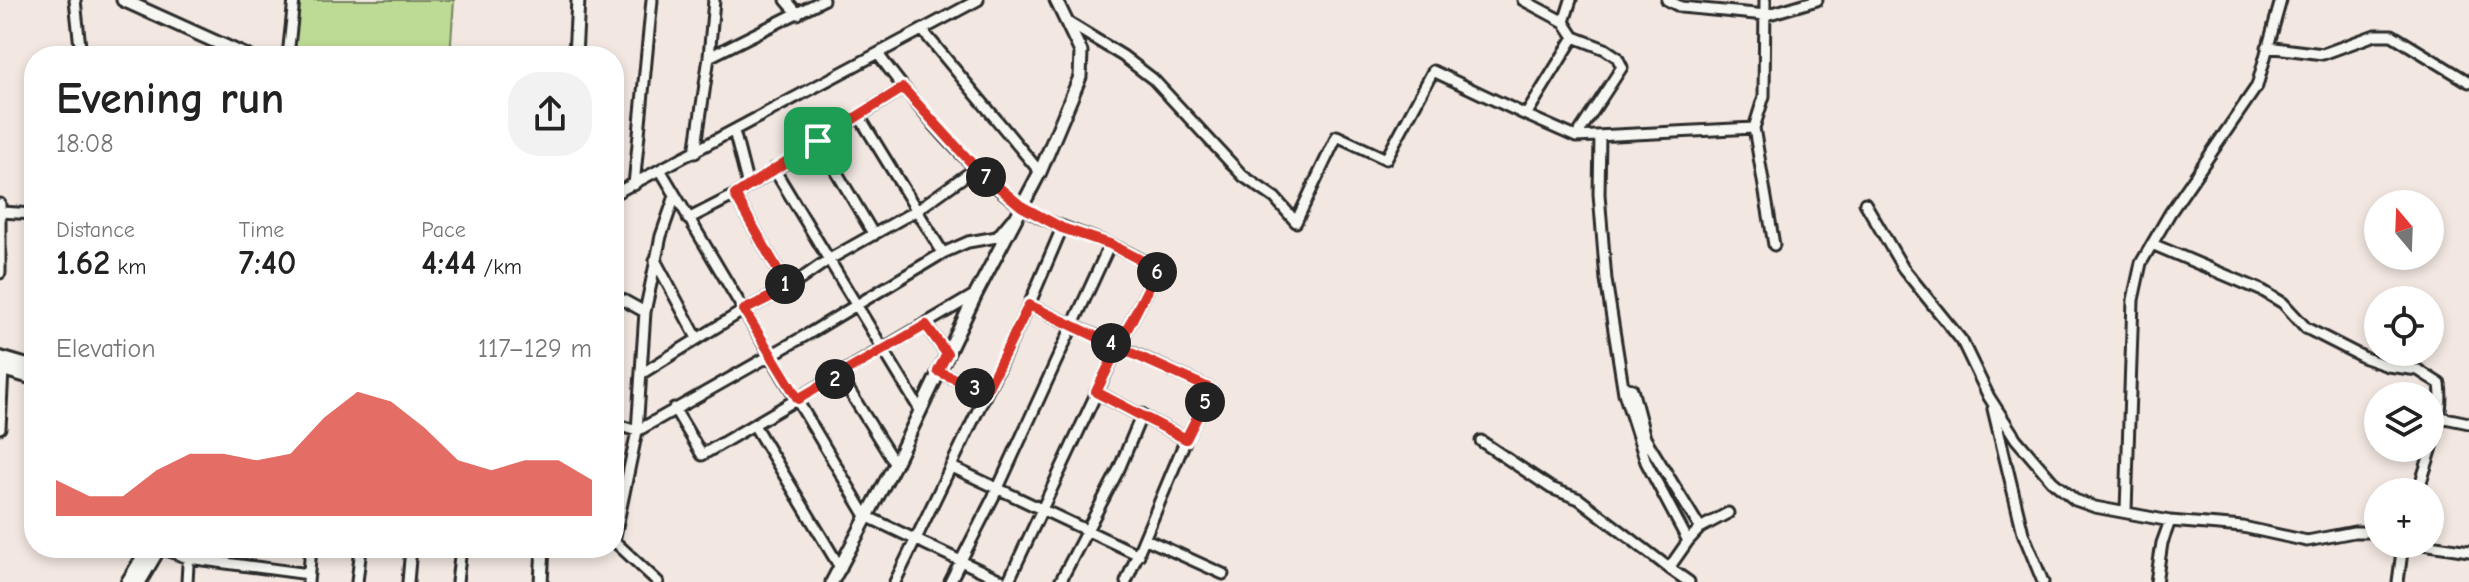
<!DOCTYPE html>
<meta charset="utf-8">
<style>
:root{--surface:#fff;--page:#f2f2f2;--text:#222;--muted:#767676;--accent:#d93025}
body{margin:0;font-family:"Comic Neue",sans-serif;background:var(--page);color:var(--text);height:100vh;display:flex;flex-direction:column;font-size:30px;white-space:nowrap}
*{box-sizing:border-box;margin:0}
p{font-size:26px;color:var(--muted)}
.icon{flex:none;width:44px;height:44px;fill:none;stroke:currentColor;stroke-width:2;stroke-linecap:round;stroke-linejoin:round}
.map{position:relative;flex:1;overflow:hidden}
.sheet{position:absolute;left:24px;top:46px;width:600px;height:512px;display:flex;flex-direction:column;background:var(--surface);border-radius:32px;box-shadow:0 4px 12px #0003}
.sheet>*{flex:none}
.needle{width:52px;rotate:341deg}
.fabs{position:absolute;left:2364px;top:190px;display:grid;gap:16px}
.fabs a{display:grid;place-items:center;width:80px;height:80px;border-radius:50%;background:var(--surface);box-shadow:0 4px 12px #0003;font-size:40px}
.pin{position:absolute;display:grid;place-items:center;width:68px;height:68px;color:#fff;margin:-34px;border-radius:16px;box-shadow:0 4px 12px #0006}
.km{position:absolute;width:40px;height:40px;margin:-20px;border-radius:50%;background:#222;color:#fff;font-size:22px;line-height:40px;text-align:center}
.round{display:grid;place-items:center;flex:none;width:84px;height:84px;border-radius:32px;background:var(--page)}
.headline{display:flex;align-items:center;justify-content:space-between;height:136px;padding:0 32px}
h1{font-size:44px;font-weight:800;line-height:60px}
.metrics{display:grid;grid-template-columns:repeat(3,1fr);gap:12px;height:136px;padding:8px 32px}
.metrics div{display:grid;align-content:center}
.metrics b{font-size:34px;font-weight:800}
.metrics small{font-size:22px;font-weight:400}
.metrics p{font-size:22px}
.chart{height:224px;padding:16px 32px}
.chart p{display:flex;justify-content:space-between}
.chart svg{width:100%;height:144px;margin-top:8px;fill:var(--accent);opacity:.7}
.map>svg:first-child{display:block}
.green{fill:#bddb94;stroke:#748360;stroke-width:2}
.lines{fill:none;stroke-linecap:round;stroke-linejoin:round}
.minor-casing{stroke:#2b2b2b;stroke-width:15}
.major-casing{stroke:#2b2b2b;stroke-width:17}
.highway-casing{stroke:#2b2b2b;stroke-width:18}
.minor{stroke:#f6f6f2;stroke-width:9}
.major{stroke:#f6f6f2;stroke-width:11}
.highway{stroke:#f6f6f2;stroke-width:12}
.route-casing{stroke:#fff;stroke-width:16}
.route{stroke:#d93025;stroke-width:10}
</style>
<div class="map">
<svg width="2469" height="582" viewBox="0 0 2469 582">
<rect width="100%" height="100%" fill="#f2e7e1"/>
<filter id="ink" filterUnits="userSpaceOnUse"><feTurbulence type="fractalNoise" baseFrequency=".0125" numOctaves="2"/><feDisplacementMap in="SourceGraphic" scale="16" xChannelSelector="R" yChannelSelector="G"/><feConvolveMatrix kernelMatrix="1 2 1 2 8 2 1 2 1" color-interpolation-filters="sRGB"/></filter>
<g filter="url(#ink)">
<path class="green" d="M298 0H454L450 56H292Z"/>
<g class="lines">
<g class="minor-casing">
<path id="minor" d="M75 0 81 56
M786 0 798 14
M1523 0 1564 22 1574 37 1605 49 1617 57 1622 67 1576 137
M1667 0 1681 7 1766 15 1817 0
M1765 0 1764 96 1754 128 1774 245
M1564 22 1571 0
M1069 23 1123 56 1153 79 1243 176 1275 198 1296 222 1337 136 1386 159 1433 71 1526 115 1574 37
M923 31 1040 172
M2267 47 2323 54 2375 35H2392L2469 82
M878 54C917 107 966 167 1020 205 1047 225 1079 231 1109 244 1126 251 1142 260 1158 269L1118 347 1008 582
M288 56 294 0
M709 57 823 0
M1526 115 1576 137 1754 128
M859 116 943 253
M734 131 748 186
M1600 136 1599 194 1606 280 1624 393 1646 462 1688 541 1669 568 1689 582
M818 141 874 235
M695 153 709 57 714 0
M774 169 920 410
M661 171 866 516 1005 582
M634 185 652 0
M614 194 978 0
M735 195 788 288
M1865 203 1903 268 1962 341 1989 397 2016 439 2052 481 2075 500 2095 507 2170 521 2243 527 2307 541 2354 532H2378
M0 204V273
M1 212 34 214
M688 219 735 195 903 88
M2152 244 2263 291 2283 303 2306 328 2365 358 2388 366 2418 370 2440 384C2445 420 2428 457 2418 492
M655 260 697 338
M614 295 645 312
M1029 305 1211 389 1186 439 1126 582
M926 325 947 354
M938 371 985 393
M641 374 744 310 788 288 828 260 917 210 976 168
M840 376 895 464
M1623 387 1632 389 1645 438 1700 528
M1096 392 1186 439
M674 408 702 455 976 294
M1993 409 2023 533 2043 582
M2440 417 2469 423
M614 424 637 431 810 333 943 253 968 242 997 237 1011 220
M754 425 841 569
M0 428 3 369
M1481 441 1551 488 1579 499 1669 568
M952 467 1139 555
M2126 511 2133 300 2141 263 2170 213 2257 86 2281 0
M1146 539 1223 574
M614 541 637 431 645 312 661 236 675 196
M614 541 658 582
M1688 541 1700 528 1728 513
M2423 544 2469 551
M160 548 188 558 309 574
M187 582 189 548
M308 582 311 548
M357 582 361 548
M408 582 411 548
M457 582 461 548
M895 582 1029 305 1062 228
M950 582 998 488 1110 244
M1060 582 1119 469 1142 414
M2156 582 2162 543 2170 521
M2398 582 2403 544"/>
</g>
<g class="major-casing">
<path id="major" d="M123 0 247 56
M575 56 578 0
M541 582 543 548
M832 582 895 464 976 294 1040 172 1080 77 1081 52 1056 0"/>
</g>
<g class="highway-casing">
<path id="highway" d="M0 358 34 368
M0 368 34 378
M128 582 149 548
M139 582 159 548"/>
</g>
<use href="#minor" class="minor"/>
<use href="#major" class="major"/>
<use href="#highway" class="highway"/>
</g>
</g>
<g class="lines" filter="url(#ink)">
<g class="route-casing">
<path id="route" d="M818 141 735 195 788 288 744 310 798 399 926 325 947 354 938 371 985 393 1029 305 1118 347 1096 392 1186 439 1211 389 1118 347 1158 269 1110 244 1062 228 1021 206 976 168 903 88 818 141"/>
</g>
<use href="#route" class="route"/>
</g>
</svg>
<div class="fabs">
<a><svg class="needle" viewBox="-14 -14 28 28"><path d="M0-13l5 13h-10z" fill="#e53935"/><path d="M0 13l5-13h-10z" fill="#767676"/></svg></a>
<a><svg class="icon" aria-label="locate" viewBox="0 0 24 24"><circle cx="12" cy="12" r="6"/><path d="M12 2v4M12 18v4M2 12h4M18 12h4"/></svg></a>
<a><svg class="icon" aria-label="layers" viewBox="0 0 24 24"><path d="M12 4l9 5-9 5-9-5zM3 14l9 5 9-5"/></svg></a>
<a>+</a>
</div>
<div class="pin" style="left:818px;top:141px;background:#1e9e55"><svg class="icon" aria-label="arrive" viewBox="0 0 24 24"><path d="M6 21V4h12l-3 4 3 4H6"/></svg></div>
<b class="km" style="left:785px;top:284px">1</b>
<b class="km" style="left:835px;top:379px">2</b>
<b class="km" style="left:975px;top:388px">3</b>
<b class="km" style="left:1111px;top:343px">4</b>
<b class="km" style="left:1205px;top:402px">5</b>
<b class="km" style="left:1157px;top:272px">6</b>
<b class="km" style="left:986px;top:177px">7</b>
<section class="sheet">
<div class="headline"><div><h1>Evening run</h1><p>18:08</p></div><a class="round"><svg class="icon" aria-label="share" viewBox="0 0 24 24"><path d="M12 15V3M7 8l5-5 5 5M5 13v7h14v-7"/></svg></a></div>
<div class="metrics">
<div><p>Distance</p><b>1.62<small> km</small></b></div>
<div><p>Time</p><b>7:40</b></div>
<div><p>Pace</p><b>4:44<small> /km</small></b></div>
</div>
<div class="chart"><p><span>Elevation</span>117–129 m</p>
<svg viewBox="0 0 160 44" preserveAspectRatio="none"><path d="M0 44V33L10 38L20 38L30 30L40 25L50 25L60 27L70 25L80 14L90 6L100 9L110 17L120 27L130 30L140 27L150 27L160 33V44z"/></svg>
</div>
</section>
</div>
